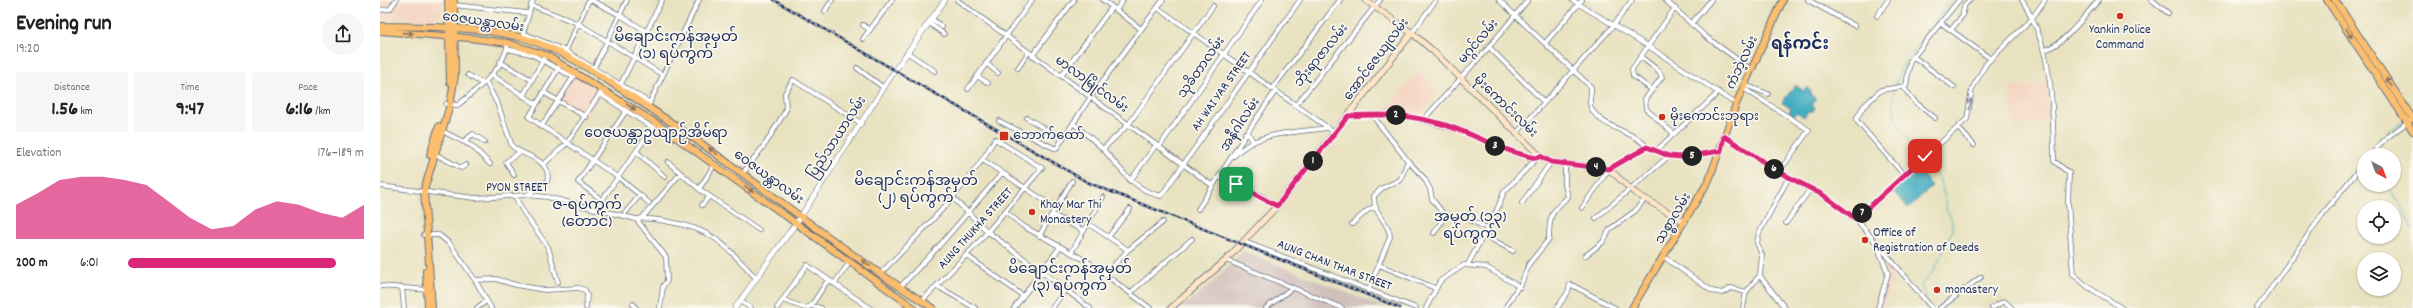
<!DOCTYPE html>
<meta charset="utf-8">
<style>
:root{--surface:#fff;--page:#f6f6f6;--text:#202124;--muted:#757577;--accent:#db2777}
body{margin:0;font-family:Dekko,"Noto Sans Myanmar",sans-serif;background:var(--page);color:var(--text);height:100vh;display:flex;flex-direction:column;font-size:15px;white-space:nowrap}
*{box-sizing:border-box;margin:0}
p{font-size:13px;color:var(--muted)}
.icon{flex:none;width:22px;height:22px;fill:none;stroke:currentColor;stroke-width:2;stroke-linecap:round;stroke-linejoin:round}
.map{position:relative;flex:1;overflow:hidden}
.panel{display:flex;flex-direction:column;background:var(--surface);width:380px}
.panel>*{flex:none}
.needle{width:26px;rotate:139deg}
.buttons{position:absolute;left:1977px;top:148px;display:grid;gap:8px}
.buttons a{display:grid;place-items:center;width:44px;height:44px;border-radius:50%;background:var(--surface);box-shadow:0 1px 3px #0004;font-size:20px}
.pin{position:absolute;display:grid;place-items:center;width:34px;height:34px;color:#fff;margin:-17px;border-radius:8px;box-shadow:0 2px 6px #0006}
.km{position:absolute;width:20px;height:20px;margin:-10px;border-radius:50%;background:#222;color:#fff;font-size:11px;line-height:20px;text-align:center}
.round{display:grid;place-items:center;flex:none;width:42px;height:42px;border-radius:21px;background:var(--page)}
.summary{display:flex;align-items:center;justify-content:space-between;height:68px;padding:0 16px}
h1{font-size:22px;font-weight:800;line-height:30px}
.metrics{display:grid;grid-template-columns:repeat(3,1fr);gap:6px;height:68px;padding:4px 16px}
.metrics div{display:grid;align-content:center;border-radius:4px;background:var(--page);text-align:center}
.metrics b{font-size:20px;font-weight:800}
.metrics small{font-size:11px;font-weight:400}
.metrics p{font-size:11px}
.chart{height:112px;padding:8px 16px}
.chart p{display:flex;justify-content:space-between}
.chart svg{width:100%;height:72px;margin-top:4px;fill:var(--accent);opacity:.7}
ul{padding:0 16px;list-style:none;font-size:13px}
li{display:grid;grid-template-columns:64px 48px 1fr;align-items:center;height:30px}
li i{height:10px;border-radius:5px;background:var(--accent)}
main{display:flex;flex:1;min-height:0}
.map>svg:first-child{display:block}
.built{fill:#f4d3bf}
.industrial{fill:#d0c0bb}
.water{fill:#42aec1;stroke:#2e6e90}
.lines{fill:none;stroke-linecap:round;stroke-linejoin:round}
.stream{stroke:#42aec1;stroke-width:1}
.minor-casing{stroke:#636e80;stroke-width:5.5}
.tertiary-casing{stroke:#636e80;stroke-width:6}
.secondary-casing{stroke:#636e80;stroke-width:7}
.primary-casing{stroke:#636e80;stroke-width:8}
.minor{stroke:#fff;stroke-width:4}
.tertiary{stroke:#fff;stroke-width:5}
.secondary{stroke:#fde5c5;stroke-width:5.5}
.primary{stroke:#fabe6e;stroke-width:6}
.rail-casing{stroke:#1b2f5e;stroke-width:2.5}
.rail{stroke:#fbf7ec;stroke-width:1;stroke-dasharray:3;stroke-linecap:butt}
.oneway{fill:#8a7666}
.oneway2{fill:#8d97ae}
.route-casing{stroke:#fff;stroke-width:8}
.route{stroke:#db2777;stroke-width:5}
.poi-dot{fill:#c8321e;stroke:#fbf7ec;stroke-width:1.5}
.labels{text-anchor:middle;dominant-baseline:central;stroke-width:3.5;stroke-linejoin:round;paint-order:stroke}
.street-label{font-size:13px;fill:#1b2f5e;stroke:#fbf7ec}
.poi-label{font-size:13px;fill:#1b2f5e;stroke:#fbf7ec;text-anchor:start}
.neighbourhood-label{font-size:14px;fill:#1b2f5e;stroke:#fbf7ec}
.quarter-label{font-size:15px;fill:#1b2f5e;stroke:#fbf7ec}
.district-label{font-size:17px;font-weight:bold;fill:#1b2f5e;stroke:#fbf7ec}
</style>
<main>
<section class="panel">
<div class="summary"><div><h1>Evening run</h1><p>19:20</p></div><a class="round"><svg class="icon" aria-label="share" viewBox="0 0 24 24"><path d="M12 15V3M7 8l5-5 5 5M5 13v7h14v-7"/></svg></a></div>
<div class="metrics">
<div><p>Distance</p><b>1.56<small> km</small></b></div>
<div><p>Time</p><b>9:47</b></div>
<div><p>Pace</p><b>6:16<small> /km</small></b></div>
</div>
<div class="chart"><p><span>Elevation</span>176–189 m</p>
<svg viewBox="0 0 160 44" preserveAspectRatio="none"><path d="M0 44V23L10 16L20 8L30 6L40 6L50 8L60 11L70 21L80 31L90 38L100 36L110 26L120 21L130 23L140 28L150 31L160 23V44z"/></svg>
</div>
<ul>
<li><b>200 m</b>6:01<i style="width:88%"></i></li>
</ul>
</section>
<div class="map">
<svg width="2033" height="308" viewBox="0 0 2033 308">
<rect width="100%" height="100%" fill="#fbf7ec"/>
<filter id="ink" filterUnits="userSpaceOnUse"><feTurbulence type="fractalNoise" baseFrequency=".025" numOctaves="2"/><feDisplacementMap in="SourceGraphic" scale="8" xChannelSelector="R" yChannelSelector="G"/><feConvolveMatrix kernelMatrix="1 2 1 2 8 2 1 2 1" color-interpolation-filters="sRGB"/></filter>
<filter id="wash" filterUnits="userSpaceOnUse"><feTurbulence type="fractalNoise" baseFrequency=".012" numOctaves="4" result="noise"/><feDisplacementMap in="SourceGraphic" scale="16" xChannelSelector="R" yChannelSelector="G"/><feGaussianBlur stdDeviation="0.9" result="paint"/><feColorMatrix in="noise" values="0 0 0 0 0 0 0 0 0 0 0 0 0 0 0 0 0 1.4 0 .05"/><feComposite in="paint" operator="in"/></filter>
<g filter="url(#wash)">
<rect width="100%" height="100%" fill="#e8e2c0"/>
<path class="built" d="M0 0H63V8L60 15 49 22 0 19Z
M1040 71 1059 92 1040 114 1007 108Z
M192 73 224 93 206 119 175 100Z
M1666 83 1670 122 1634 126 1629 93 1632 87Z
M1496 245 1511 264 1513 270 1512 285 1503 308H1494L1505 274Z"/>
<path class="industrial" d="M863 251 1006 308H802L833 282Z"/>
<path class="water" d="M1415 85 1424 91 1426 87 1431 91 1430 94 1436 99 1432 106 1435 108 1432 112 1429 110 1424 117 1417 112 1414 116 1409 112 1411 108 1402 103Z
M1537 168 1552 186 1528 208 1512 190Z"/>
<g class="lines">
<path class="stream" d="M1515 87 1522 66 1572 0
M1514 90C1509 118 1525 139 1543 158
M1986 155 2009 131 2024 121
M1545 160 1560 180 1565 197 1566 209 1572 221V231L1555 269 1541 285 1547 299
M1983 163 1980 161 1984 157
M2005 185 2023 208 2033 229
M1547 304V308"/>
</g>
</g>
<g filter="url(#ink)">
<g class="lines">
<g class="minor-casing">
<path id="minor" d="M211 0 240 15 267 32
M577 0 833 186
M723 0 761 29
M1119 0 1211 87C1212 94 1208 102 1211 108 1222 129 1253 130 1267 147
M1192 0 1268 46 1356 104
M1285 0 1325 36 1372 70
M1428 0 1475 26
M1642 0C1673 48 1673 105 1674 161L1689 173 1688 203 1693 274 1708 287 1742 308
M1772 0 1788 13
M74 5 147 13
M151 5 199 24 283 75
M778 8 954 132
M0 10 10 9 16 0
M736 10 743 0
M445 11 452 0
M1497 16 1508 0
M552 19 562 27
M549 23 564 34
M1561 23 1608 57
M1311 24 1331 0
M483 25 490 30
M1571 30 1582 16 1585 4 1590 0
M143 33 186 51 270 103
M1032 33 1056 0
M143 34 153 0
M483 39 512 0
M1166 42 1202 0
M1109 47 1163 101
M127 49 151 54 193 77
M1665 50C1687 42 1703 17 1719 0
M185 52 209 0
M528 53 555 71
M652 56 694 0
M1261 57 1279 71 1282 77 1265 99 1266 109 1294 134
M1534 57 1574 87
M120 62 152 80
M606 63 618 73
M181 64 149 117 239 178 260 195
M477 68 504 88
M638 68 648 53
M213 70 247 0
M88 75 103 84
M112 75 156 104
M597 76 608 83
M681 76 732 7
M106 82 118 105 132 146C143 157 173 158 167 182L147 195
M1365 85 1388 94
M240 86 282 0
M1363 88 1429 130 1399 172
M1524 88 1535 102 1555 118
M588 89 652 0
M892 89 960 0
M1272 90 1253 76 1252 69 1295 8
M163 92 206 117
M220 94 273 128
M143 96 166 55
M66 104 78 105C97 89 124 70 128 43
M269 104 319 0
M915 106 1000 0
M246 111 198 182 222 200 276 123
M992 115 1028 161 1044 178 1050 189 1052 199 1065 216 1054 233
M968 116 1012 114 1043 120 1082 131 1138 154 1157 158 1160 156
M647 118 682 139
M1043 120 1109 47 1148 0
M619 121 676 149 710 98 783 0
M693 123C703 132 714 140 724 150 741 170 754 190 781 196L920 0
M161 127 194 76
M1578 128 1594 145
M62 131 92 146 110 164
M865 133 870 136 873 142
M1136 134 1234 25 1252 0
M1344 136 1399 172 1443 195 1476 219 1552 308
M84 141 93 134 105 142
M779 147 882 0
M723 149 748 125 833 6
M1277 150 1339 92
M258 153 285 177
M55 154 81 168 86 165
M1991 155 2004 140 2029 121
M854 156C877 131 915 133 947 128
M603 160 677 209
M288 162 319 189 379 230
M163 165 187 143 223 89
M363 173 386 143 406 110 405 93 413 80 481 123
M134 175 126 162 140 152
M1524 175 1476 120 1483 107 1501 90 1526 86 1530 61 1579 0
M839 177 882 196 897 206
M750 181 776 145
M0 186 95 198 147 195 167 197 256 219C268 217 279 220 290 222 335 230 346 246 376 278
M319 189 335 164
M135 196 142 210 168 247 178 282
M572 197 607 231 710 308
M1142 203 1171 162
M322 205 329 197
M1202 208 1229 169 1267 147 1289 156 1301 157 1341 151
M818 209C844 170 867 130 895 92
M625 211 643 226 710 263 770 308
M245 213 260 195 269 203
M1090 213V220L1107 228
M673 215 704 231
M262 218 301 173
M1216 218 1289 156
M256 219 286 257 287 281 283 286 280 308
M1476 219 1587 119 1592 89 1606 64 1652 18 1665 0
M707 223 748 250
M1406 223 1431 188
M972 224 988 210 994 207
M44 235H59L70 244 95 280 116 279 136 285 165 290 199 288 205 290 207 295 206 308
M1104 235 1133 251
M659 236 692 181
M729 236 750 209
M865 242 1036 308
M691 253 723 197
M586 255 643 296
M1205 256 1223 242 1230 229 1255 211 1265 199
M1284 257 1332 291 1342 293 1351 288 1366 292
M846 260 962 308
M1088 264 1116 212 1124 192 1157 158
M999 265 1055 288
M501 273C541 231 586 190 615 139L662 168 597 244 542 301
M725 275 748 250 783 222
M1380 276 1405 308
M95 280 111 308
M454 284 470 262
M0 286 49 290
M557 286 595 308
M22 287 24 308
M520 287 560 245 622 173
M988 291 1010 237C1010 222 993 215 994 196L1002 188 1020 180 1028 161
M750 293 812 239
M403 300 425 308 431 306 441 308
M360 301 371 308
M253 304 256 308
M431 306 448 280
M97 308 106 301
M397 308 427 265 490 308
M634 308 680 247
M672 308 685 290
M886 308 912 288
M1046 308 1060 281 1084 265 1106 267 1140 287 1149 264 1169 239C1169 218 1170 212 1188 197L1185 185V164
M1125 308 1138 287
M1177 308 1188 292 1190 284 1235 308
M1363 308 1366 292 1380 275 1382 255 1377 243 1379 233 1409 177
M1498 308 1508 273 1498 248
M1560 308 1601 277
M1612 308 1624 301 1632 308
M1877 308 1942 215 1984 163"/>
</g>
<g class="tertiary-casing">
<path id="tertiary" d="M355 308 421 216 515 70 565 0"/>
</g>
<g class="secondary-casing">
<path id="secondary" d="M985 0 1032 33 1053 51 1160 156 1171 162 1229 169 1255 193 1305 222
M791 308 846 260 897 206 1032 33"/>
</g>
<g class="primary-casing">
<path id="primary" d="M68 0 70 82
M1947 0 2033 131
M1955 0 2033 119
M0 26C47 27 97 26 143 38 183 49 218 75 253 97 356 163 449 244 553 308
M0 31 89 38 128 43 166 55 276 123 534 308
M50 155 59 126
M46 271 48 308
M52 308 44 190 70 105 75 75 74 0
M1252 308 1329 180 1356 104 1403 0"/>
</g>
<use href="#minor" class="minor"/>
<use href="#tertiary" class="tertiary"/>
<use href="#secondary" class="secondary"/>
<use href="#primary" class="primary"/>
<g class="rail-casing">
<path id="rail" d="M394 0 707 182 1020 308"/>
</g>
<use href="#rail" class="rail"/>
</g>
<defs><path id="oneway-solid" d="M-6-.8H1V-3.2L6.5 0L1 3.2V.8H-6Z"/></defs>
<g class="oneway">
<use href="#oneway-solid" transform="translate(28 33) rotate(4)"/>
<use href="#oneway-solid" transform="translate(1969 33) rotate(57)"/>
<use href="#oneway-solid" transform="translate(2009 82) rotate(-123)"/>
<use href="#oneway-solid" transform="translate(251 107) rotate(33)"/>
<use href="#oneway-solid" transform="translate(333 151) rotate(-144)"/>
<use href="#oneway-solid" transform="translate(369 189) rotate(36)"/>
<use href="#oneway-solid" transform="translate(486 263) rotate(-144)"/>
</g>
<use class="oneway2" href="#oneway-solid" transform="translate(1590 104) rotate(-82)"/>
</g>
<g class="lines" filter="url(#ink)">
<g class="route-casing">
<path id="route" d="M856 184 897 206 968 116C1004 114 1026 114 1062 124 1095 134 1123 152 1157 158L1160 156 1171 162 1229 169 1267 147 1289 156 1301 157 1341 151 1344 136 1399 172 1443 195 1476 219 1545 156"/>
</g>
<use href="#route" class="route"/>
</g>
<g class="poi-dot">
<circle cx="1740" cy="16" r="4"/>
<circle cx="1282" cy="117" r="4"/>
<rect x="619" y="131" width="10" height="10" rx="2"/>
<circle cx="652" cy="212" r="4"/>
<circle cx="1485" cy="240" r="4"/>
<circle cx="1557" cy="290" r="4"/>
</g>
<g class="labels">
<g class="street-label">
<text transform="translate(103 23) rotate(8)">ဝေဇယန္တာလမ်း</text>
<text transform="translate(1099 42) rotate(-49)">မဂ္ဂင်လမ်း</text>
<text transform="translate(942 56) rotate(-51)">ဘိုးရာဇာလမ်း</text>
<text transform="translate(997 60) rotate(-53)">အောင်ဇေယျလမ်း</text>
<text transform="translate(1363 63) rotate(-65)">ကံဘဲ့လမ်း</text>
<text transform="translate(822 68) rotate(-55)">သုခိတာလမ်း</text>
<text transform="translate(711 85) rotate(36)">မာလာမြိုင်လမ်း</text>
<text transform="translate(842 92) rotate(-55)">AH WAI YAR STREET</text>
<text transform="translate(1125 107) rotate(44)">မိုးကောင်းလမ်း</text>
<text transform="translate(861 125) rotate(-57)">အနီဂါလမ်း</text>
<text transform="translate(458 138) rotate(-57)">ပြည်သာယာလမ်း</text>
<text transform="translate(388 178) rotate(36)">ဝေဇယန္တာလမ်း</text>
<text x="137" y="188">PYON STREET</text>
<text transform="translate(1294 219) rotate(-59)">သစ္စာလမ်း</text>
<text transform="translate(596 229) rotate(-48)">AUNG THUKHA STREET</text>
<text transform="translate(954 266) rotate(21)">AUNG CHAN THAR STREET</text>
</g>
<g class="poi-label">
<text x="1740" y="30" text-anchor="middle">Yankin Police<tspan x="1740" dy="15">Command</tspan></text>
<text x="1290" y="117">မိုးကောင်းဘုရား</text>
<text x="633" y="136">ဘောက်ထော်</text>
<text x="660" y="205">Khay Mar Thi<tspan x="660" dy="15">Monastery</tspan></text>
<text x="1493" y="233">Office of<tspan x="1493" dy="15">Registration of Deeds</tspan></text>
<text x="1565" y="290">monastery</text>
</g>
<g class="neighbourhood-label">
<text x="276" y="134">ဝေဇယန္တာဥယျာဉ်အိမ်ရာ</text>
</g>
<g class="quarter-label">
<text x="296" y="38">မိချောင်းကန်အမှတ်<tspan x="296" dy="17">(၁) ရပ်ကွက်</tspan></text>
<text x="536" y="182">မိချောင်းကန်အမှတ်<tspan x="536" dy="17">(၂) ရပ်ကွက်</tspan></text>
<text x="207" y="206">ဇ-ရပ်ကွက်<tspan x="207" dy="17">(တောင်)</tspan></text>
<text x="1090" y="218">အမှတ် (၁၃)<tspan x="1090" dy="17">ရပ်ကွက်</tspan></text>
<text x="690" y="270">မိချောင်းကန်အမှတ်<tspan x="690" dy="17">(၃) ရပ်ကွက်</tspan></text>
</g>
<g class="district-label">
<text x="1420" y="46">ရန်ကင်း</text>
</g>
</g>
</svg>
<div class="buttons">
<a><svg class="needle" viewBox="-14 -14 28 28"><path d="M0-13l5 13h-10z" fill="#e53935"/><path d="M0 13l5-13h-10z" fill="#757577"/></svg></a>
<a><svg class="icon" aria-label="locate" viewBox="0 0 24 24"><circle cx="12" cy="12" r="6"/><path d="M12 2v4M12 18v4M2 12h4M18 12h4"/></svg></a>
<a><svg class="icon" aria-label="layers" viewBox="0 0 24 24"><path d="M12 4l9 5-9 5-9-5zM3 14l9 5 9-5"/></svg></a>
</div>
<div class="pin" style="left:856px;top:184px;background:#1e9e55"><svg class="icon" aria-label="arrive" viewBox="0 0 24 24"><path d="M6 21V4h12l-3 4 3 4H6"/></svg></div>
<div class="pin" style="left:1545px;top:156px;background:#d93025"><svg class="icon" aria-label="check" viewBox="0 0 24 24"><path d="M5 12l5 5 9-10"/></svg></div>
<b class="km" style="left:933px;top:161px">1</b>
<b class="km" style="left:1016px;top:115px">2</b>
<b class="km" style="left:1115px;top:146px">3</b>
<b class="km" style="left:1216px;top:167px">4</b>
<b class="km" style="left:1312px;top:156px">5</b>
<b class="km" style="left:1394px;top:169px">6</b>
<b class="km" style="left:1482px;top:213px">7</b>
</div>
</main>
